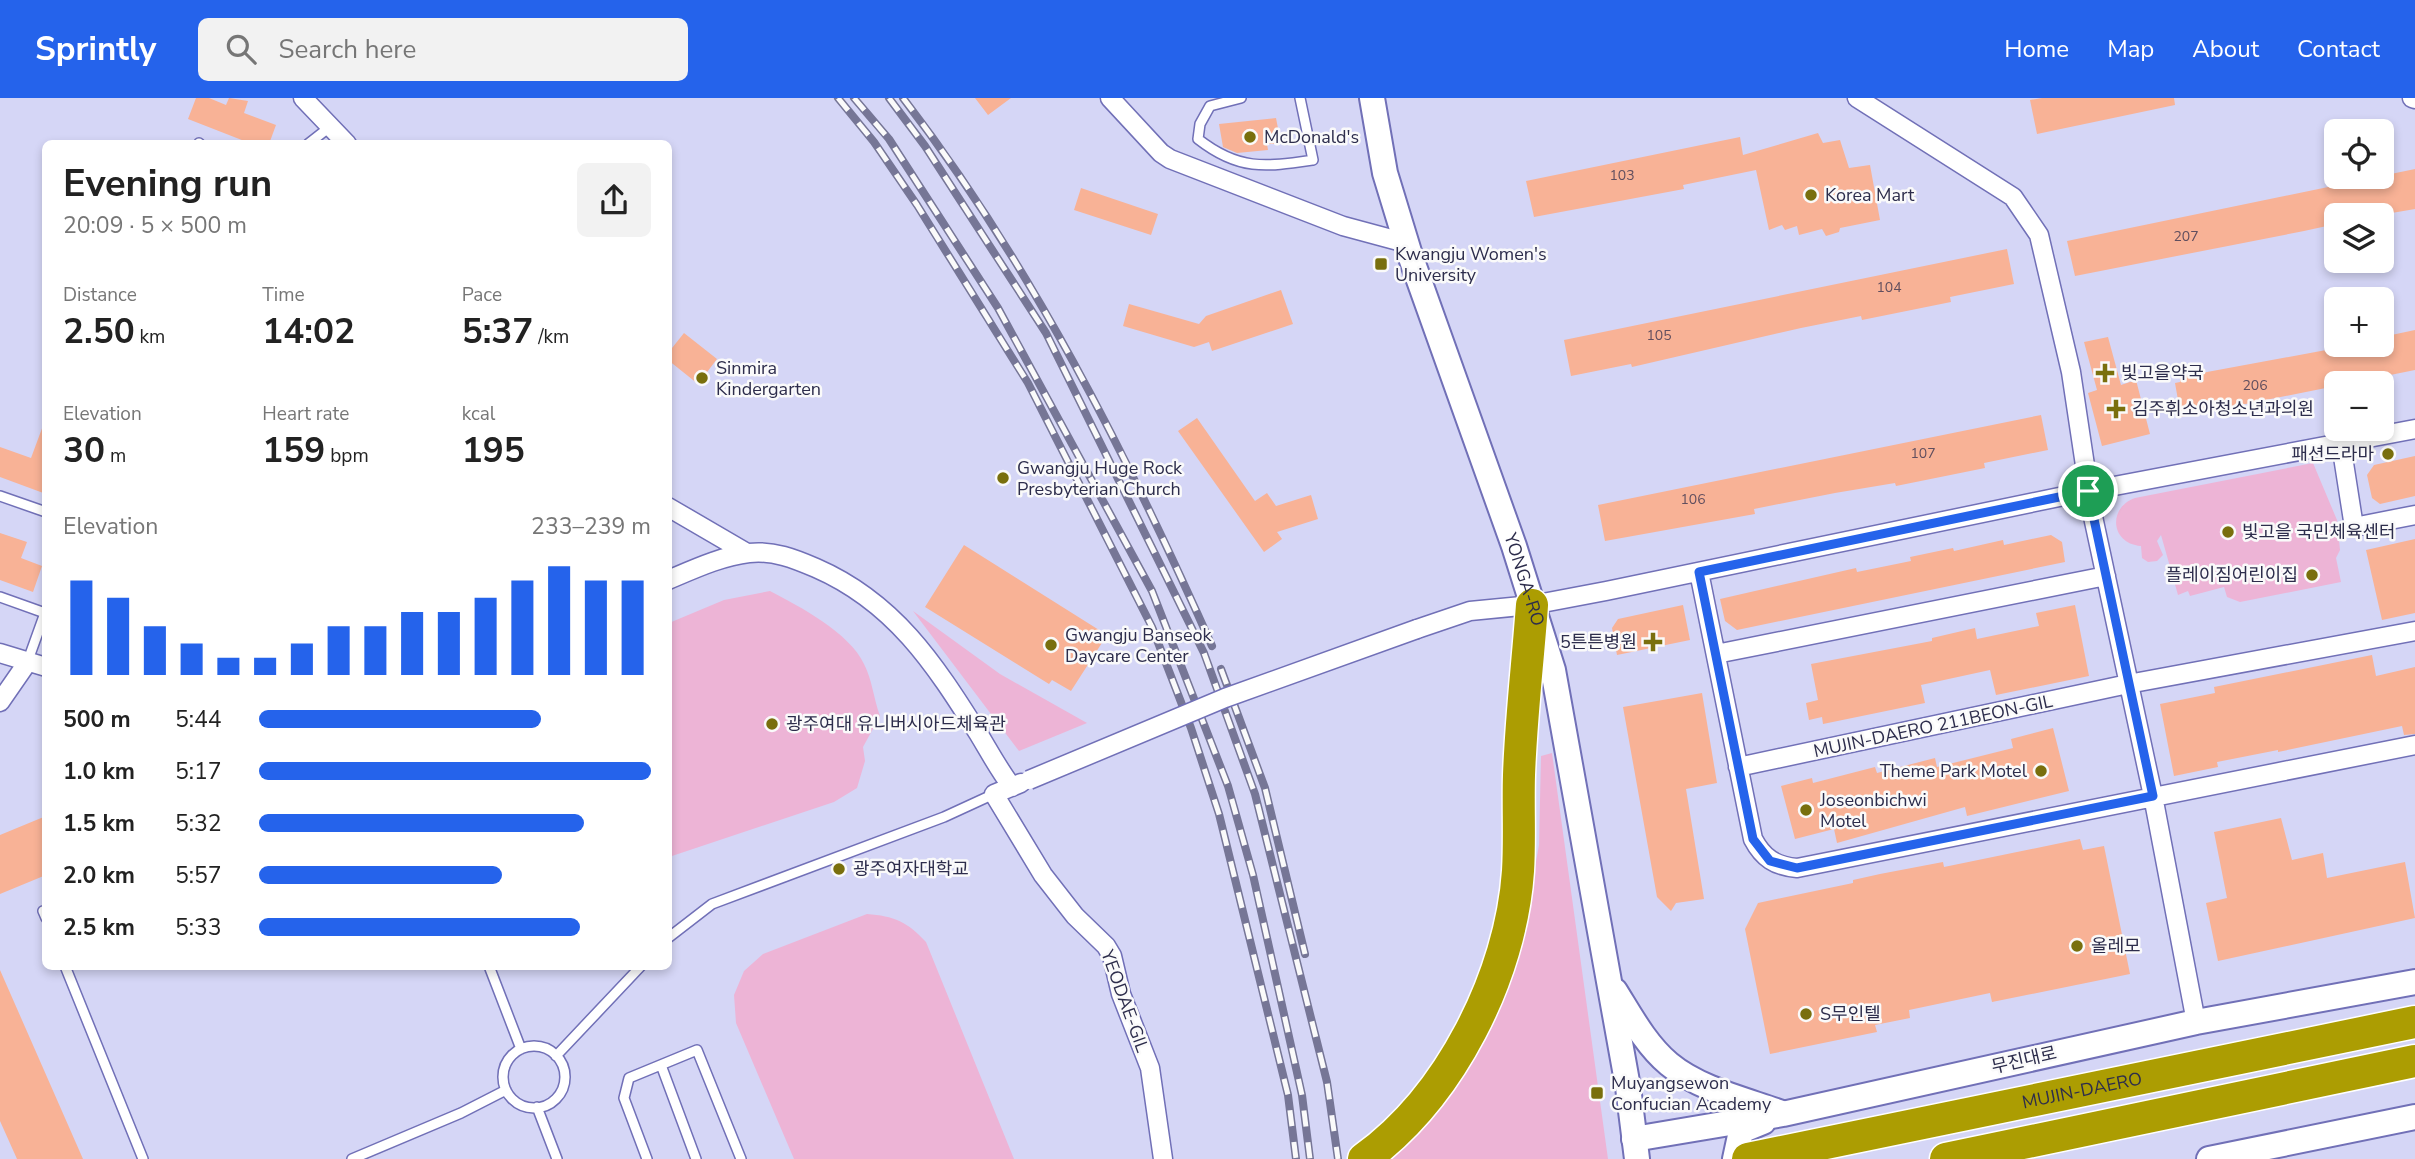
<!DOCTYPE html>
<meta charset="utf-8">
<style>
:root{--surface:#fff;--page:#f2f2f2;--text:#222;--muted:#767676;--accent:#2563eb}
body{margin:0;font-family:"Nunito Sans","Noto Sans KR",sans-serif;background:var(--page);color:var(--text);height:100vh;display:flex;flex-direction:column;font-size:26px;white-space:nowrap}
*{box-sizing:border-box;margin:0}
p{font-size:23px;color:var(--muted)}
.icon{flex:none;width:38px;height:38px;fill:none;stroke:currentColor;stroke-width:2;stroke-linecap:round;stroke-linejoin:round}
.map{position:relative;flex:1;overflow:hidden}
.panel{position:absolute;left:42px;top:42px;width:630px;height:830px;display:flex;flex-direction:column;background:var(--surface);border-radius:10px;box-shadow:0 4px 10px #0003}
.panel>*{flex:none}
.buttons{position:absolute;left:2324px;top:21px;display:grid;gap:14px}
.buttons a{display:grid;place-items:center;width:70px;height:70px;border-radius:10px;background:var(--surface);box-shadow:0 4px 10px #0003;font-size:35px}
.pin{position:absolute;display:grid;place-items:center;width:60px;height:60px;color:#fff;margin:-30px;border:4px solid #fff;border-radius:50%;box-shadow:0 2px 7px #0007}
.round{display:grid;place-items:center;flex:none;width:74px;height:74px;border-radius:10px;background:var(--page)}
.head{display:flex;align-items:center;justify-content:space-between;height:119px;padding:0 21px}
h1{font-size:38px;font-weight:700;line-height:52px}
.metrics{display:grid;grid-template-columns:repeat(3,1fr);gap:10px;height:119px;padding:7px 21px}
.metrics div{display:grid;align-content:center}
.metrics b{font-size:35px;font-weight:700}
.metrics small{font-size:19px;font-weight:400}
.metrics p{font-size:19px}
.chart{height:196px;padding:14px 21px}
.chart p{display:flex;justify-content:space-between}
.chart svg{width:100%;height:126px;margin-top:7px;stroke:var(--accent);stroke-width:6}
ul{padding:0 21px;list-style:none;font-size:23px}
li{display:grid;grid-template-columns:112px 84px 1fr;align-items:center;height:52px}
li i{height:18px;border-radius:9px;background:var(--accent)}
header{display:flex;align-items:center;gap:42px;box-sizing:border-box;height:98px;padding:0 35px;background:var(--accent);color:#fff}
header strong{font-size:33px}
nav{display:flex;gap:38px;margin-inline-start:auto;font-size:24px}
.search{width:490px;height:63px;background:var(--page);display:flex;align-items:center;gap:18px;box-sizing:border-box;padding:0 24px;border-radius:10px;color:var(--muted);font-size:26px}
.map>svg:first-child{display:block}
.green{fill:#edb4d6}
.building{fill:#f8b296}
.lines{fill:none;stroke-linecap:round;stroke-linejoin:round}
.lane-casing{stroke:#7170b7;stroke-width:12}
.street-casing{stroke:#7170b7;stroke-width:21}
.secondary-casing{stroke:#7170b7;stroke-width:28}
.highway-casing{stroke:#fff;stroke-width:35}
.lane{stroke:#fff;stroke-width:9}
.street{stroke:#fff;stroke-width:18}
.secondary{stroke:#fff;stroke-width:24}
.highway{stroke:#ac9d02;stroke-width:32}
.rail-casing{stroke:#767696;stroke-width:8}
.rail{stroke:#fafafa;stroke-width:5;stroke-dasharray:16;stroke-linecap:butt}
.street-bridge-casing{stroke:#7170b7;stroke-width:21;stroke-linecap:butt}
.street-bridge{stroke:#fff;stroke-width:18}
.route-casing{stroke:#fff;stroke-width:14}
.route{stroke:#2563eb;stroke-width:9}
.poi-dot{fill:#796f0d;stroke:#fafafa;stroke-width:2.5}
.labels{text-anchor:middle;dominant-baseline:central;stroke-width:5;stroke-linejoin:round;paint-order:stroke}
.number-label{font-size:14px;fill:#604e5e}
.poi-label{font-size:18px;fill:#2d2d4c;stroke:#fafafa;text-anchor:start}
.street-label{font-size:18px;fill:#2d2d4c;stroke:#fafafa}
</style>
<header>
<strong>Sprintly</strong>
<div class="search"><svg class="icon" aria-label="search" viewBox="0 0 24 24"><circle cx="10" cy="10" r="6"/><path d="M15 15l6 6"/></svg>Search here</div>
<nav><a>Home</a><a>Map</a><a>About</a><a>Contact</a></nav>
</header>
<div class="map">
<svg width="2415" height="1061" viewBox="0 0 2415 1061">
<rect width="100%" height="100%" fill="#d5d6f6"/>
<path class="green" d="M2313 365 2337 422 2340 452 2336 460 2341 484 2240 504 2227 499 2224 489 2190 498 2188 493 2178 497 2161 437 2157 443 2163 457 2157 463 2148 464 2142 460 2141 448C2111 446 2107 410 2135 400Z
M770 493C799 508 850 535 864 566 872 581 874 602 880 618L863 649 865 663 857 690 834 704 669 759V525L724 502Z
M913 513 1000 576 1087 625 1019 653Z
M1552 655 1608 1061H1381L1529 803 1539 747 1541 658Z
M867 816C894 818 908 824 926 844L1014 1061H794L736 925 734 897 744 873 763 856Z"/>
<path class="building" d="M196 0H209L226 7 229 0 248 3 244 15 276 27 269 46H252L188 21Z
M975 0H1011L988 17Z
M2042 0H2174L2175 7 2037 36 2030 2Z
M1276 20 1281 46H1267L1268 52 1237 55 1223 49 1219 26Z
M1818 35 1823 45 1840 42 1849 70 1870 67 1880 122 1840 130 1839 134 1826 138 1822 131 1799 137 1797 128 1785 132 1782 127 1769 132 1756 72 1683 87 1684 91 1534 119 1526 83 1740 39 1743 57Z
M2415 71V111L2380 117H2336V126L2304 133 2075 178 2067 143Z
M1081 90 1158 116 1151 137 1074 112Z
M2007 151 2014 186 1950 199 1951 204 1862 222 1861 218 1801 230 1632 269 1631 266 1571 278 1564 242Z
M1281 192 1293 226 1212 253 1209 244 1194 249 1123 228 1129 206 1199 226 1206 218Z
M2415 232V272L2181 319 2175 285 2180 284V279L2353 247H2382V239Z
M684 235 717 261 698 286 668 262V255Z
M2108 239 2121 287 2136 282 2150 336 2102 348 2088 295 2097 292 2084 244Z
M2041 317 2048 352 1984 365 1985 370 1896 388 1895 385 1835 395 1754 411 1755 416 1605 443 1598 407Z
M1197 320 1255 403 1267 395 1276 408 1311 397 1318 421 1277 434 1282 441 1264 454 1178 333Z
M44 325H46V396L0 379V349L31 360Z
M2415 358V398L2380 406 2372 400 2367 377 2374 367Z
M0 435 27 444 21 460 42 468 33 494 0 482Z
M2051 437 2062 444 2065 464 1737 532 1725 523 1720 501 1856 470 1857 474 1911 463 1910 459 1953 450 1954 453 2003 442 2004 447Z
M2415 441V515L2382 522 2366 452Z
M964 447 1107 537 1071 593 1052 582 1049 586 925 509Z
M1683 507 1690 542 1617 557 1612 530 1618 521Z
M2075 507 2089 578 1996 597 1990 572 1921 587 1925 605 1823 626 1822 619 1809 622 1806 605 1818 602 1811 566 1932 543V540L1975 530 1977 541 2039 528 2036 515Z
M2372 557 2376 578 2415 569V636L2404 637 2402 628 2278 654V652L2217 664 2218 669 2174 678 2160 606 2215 595 2214 589Z
M1702 595 1717 685 1686 691 1704 801 1676 805 1671 813 1657 799 1623 609Z
M2053 630 2069 693 1967 718 1965 709 1837 745 1834 731 1795 741 1781 688 1812 680 1813 685 1875 669 1877 675 1935 660 1937 669 2013 650 2011 641Z
M46 718V777L0 796V737Z
M2281 720 2292 762 2323 755 2327 780 2405 764 2415 820 2218 863 2206 805 2227 800 2214 734Z
M2080 741 2083 752 2104 748 2130 876 1992 904 1990 895 1909 912 1910 920 1875 927 1877 934 1770 956 1745 831 1758 805 1853 785V782L1880 776 1943 764 1944 769Z
M0 872 83 1061H17L0 1023Z"/>
<g class="lines">
<g class="lane-casing">
<path id="lane" d="M1241 0 1210 8 1200 26 1198 41C1239 73 1265 69 1313 62L1300 0
M199 45 200 46
M308 46 331 28
M0 398 46 414
M0 499 45 515 27 565
M43 813 46 820
M668 840 712 806 944 719 994 696
M65 868 143 1061
M489 868 521 951
M503 979a31 31 0 1 1 62 0a31 31 0 1 1-62 0Z
M556 958 641 868
M661 967 696 1061
M537 1009 557 1061
M352 1061 461 1015 506 992
M647 1061 624 1000 629 980 697 952 741 1061"/>
</g>
<g class="street-casing">
<path id="street" d="M303 0 347 46
M1110 0 1161 55 1170 61 1343 128 1406 145
M1857 0 2013 99 2039 137 2071 274 2092 414 2153 698 2196 924
M2412 0 2415 1
M2341 346 2354 429 2415 417
M668 409 747 455
M1699 474 1753 741C1763 760 1775 768 1797 770L2415 647
M668 482C694 471 722 458 749 455 773 452 795 461 816 470 894 504 934 565 978 635 989 653 999 672 1012 689
M1417 531 1470 513 1532 507 1606 493 2088 393 2415 331
M0 555 46 569
M1716 556 2106 478
M0 604 27 565
M1738 669 2128 586 2415 533
M1021 685 994 696 1043 777 1075 818 1106 848 1112 858 1121 896 1150 970 1163 1061"/>
</g>
<g class="secondary-casing">
<g id="secondary">
<path id="s1" d="M1372 0 1385 75 1410 157 1514 448 1553 572 1628 989 1637 1061"/>
<path d="M1615 893C1630 917 1646 947 1669 966 1699 991 1746 1002 1782 1015"/>
<path d="M1634 1041 1783 1016 2196 924 2415 884"/>
<path d="M1735 1061 1741 1033 1763 1024"/>
<path d="M2209 1061 2415 1019"/>
</g>
</g>
<g class="highway-casing">
<g id="highway">
<path d="M1364 1061C1450 999 1511 878 1518 773 1520 741 1518 709 1519 677 1521 620 1528 563 1532 507"/>
<path id="s2" d="M1748 1061 2415 924"/>
<path d="M1946 1061 2415 963"/>
</g>
</g>
<use href="#lane" class="lane"/>
<use href="#street" class="street"/>
<use href="#secondary" class="secondary"/>
<use href="#highway" class="highway"/>
<g class="rail-casing">
<path id="rail" d="M838 0 874 44 917 107 1028 285 1152 529 1191 630 1219 716 1288 997 1296 1061
M854 0 889 41 998 210 1152 493 1228 688 1253 777 1302 997 1310 1061
M889 0 925 48 1046 235 1204 555 1255 696 1327 984 1338 1061
M903 0C1031 166 1127 357 1212 548
M1221 571 1265 690 1305 856"/>
</g>
<use href="#rail" class="rail"/>
<g class="street-bridge-casing">
<path id="street-bridge" d="M1029 682 1225 600 1417 531"/>
</g>
<use href="#street-bridge" class="street-bridge"/>
</g>
<g class="lines">
<g class="route-casing">
<path id="route" d="M2088 393 2153 698 1797 770 1770 763 1753 741 1699 474Z"/>
</g>
<use href="#route" class="route"/>
</g>
<g class="poi-dot">
<circle cx="1250" cy="39" r="7"/>
<circle cx="1811" cy="97" r="7"/>
<rect x="1374" y="159" width="14" height="14" rx="3.5"/>
<path d="M2101.5 264.5h7v7h7v7h-7v7h-7v-7h-7v-7h7z"/>
<circle cx="702" cy="280" r="7"/>
<path d="M2112.5 300.5h7v7h7v7h-7v7h-7v-7h-7v-7h7z"/>
<circle cx="2388" cy="356" r="7"/>
<circle cx="1003" cy="380" r="7"/>
<circle cx="2228" cy="434" r="7"/>
<circle cx="2312" cy="477" r="7"/>
<path d="M1649.5 533.5h7v7h7v7h-7v7h-7v-7h-7v-7h7z"/>
<circle cx="1051" cy="547" r="7"/>
<circle cx="772" cy="626" r="7"/>
<circle cx="2041" cy="673" r="7"/>
<circle cx="1806" cy="712" r="7"/>
<circle cx="839" cy="771" r="7"/>
<circle cx="2077" cy="848" r="7"/>
<circle cx="1806" cy="916" r="7"/>
<rect x="1590" y="988" width="14" height="14" rx="3.5"/>
</g>
<g class="labels">
<g class="number-label">
<text x="1622" y="77">103</text>
<text x="2186" y="138">207</text>
<text x="1889" y="189">104</text>
<text x="1659" y="237">105</text>
<text x="2255" y="287">206</text>
<text x="1923" y="355">107</text>
<text x="1693" y="401">106</text>
</g>
<g class="poi-label">
<text x="1264" y="39">McDonald's</text>
<text x="1825" y="97">Korea Mart</text>
<text x="1395" y="156">Kwangju Women's<tspan x="1395" dy="21">University</tspan></text>
<text x="716" y="270">Sinmira<tspan x="716" dy="21">Kindergarten</tspan></text>
<text x="2121" y="275">빛고을약국</text>
<text x="2132" y="311">김주휘소아청소년과의원</text>
<text x="2374" y="356" text-anchor="end">패션드라마</text>
<text x="1017" y="370">Gwangju Huge Rock<tspan x="1017" dy="21">Presbyterian Church</tspan></text>
<text x="2242" y="434">빛고을 국민체육센터</text>
<text x="2298" y="477" text-anchor="end">플레이짐어린이집</text>
<text x="1065" y="537">Gwangju Banseok<tspan x="1065" dy="21">Daycare Center</tspan></text>
<text x="1637" y="544" text-anchor="end">5튼튼병원</text>
<text x="786" y="626">광주여대 유니버시아드체육관</text>
<text x="2027" y="673" text-anchor="end">Theme Park Motel</text>
<text x="1820" y="702">Joseonbichwi<tspan x="1820" dy="21">Motel</tspan></text>
<text x="853" y="771">광주여자대학교</text>
<text x="2091" y="848">올레모</text>
<text x="1820" y="916">S무인텔</text>
<text x="1611" y="985">Muyangsewon<tspan x="1611" dy="21">Confucian Academy</tspan></text>
</g>
<g class="street-label">
<text stroke="none"><textPath href="#s1" startOffset="506">YONGA-RO</textPath></text>
<text transform="translate(1933 628) rotate(-12)">MUJIN-DAERO 211BEON-GIL</text>
<text transform="translate(1125 903) rotate(70)">YEODAE-GIL</text>
<text transform="translate(2024 962) rotate(-13)">무진대로</text>
<text stroke="none"><textPath href="#s2" startOffset="341">MUJIN-DAERO</textPath></text>
</g>
</g>
</svg>
<div class="buttons">
<a><svg class="icon" aria-label="locate" viewBox="0 0 24 24"><circle cx="12" cy="12" r="6"/><path d="M12 2v4M12 18v4M2 12h4M18 12h4"/></svg></a>
<a><svg class="icon" aria-label="layers" viewBox="0 0 24 24"><path d="M12 4l9 5-9 5-9-5zM3 14l9 5 9-5"/></svg></a>
<a>+</a>
<a>−</a>
</div>
<div class="pin" style="left:2088px;top:393px;background:#1e9e55"><svg class="icon" aria-label="arrive" viewBox="0 0 24 24"><path d="M6 21V4h12l-3 4 3 4H6"/></svg></div>
<section class="panel">
<div class="head"><div><h1>Evening run</h1><p>20:09 · 5 × 500 m</p></div><a class="round"><svg class="icon" aria-label="share" viewBox="0 0 24 24"><path d="M12 15V3M7 8l5-5 5 5M5 13v7h14v-7"/></svg></a></div>
<div class="metrics">
<div><p>Distance</p><b>2.50<small> km</small></b></div>
<div><p>Time</p><b>14:02</b></div>
<div><p>Pace</p><b>5:37<small> /km</small></b></div>
</div>
<div class="metrics">
<div><p>Elevation</p><b>30<small> m</small></b></div>
<div><p>Heart rate</p><b>159<small> bpm</small></b></div>
<div><p>kcal</p><b>195</b></div>
</div>
<div class="chart"><p><span>Elevation</span>233–239 m</p>
<svg viewBox="0 0 160 44" preserveAspectRatio="none"><path d="M5 44V11M15 44V17M25 44V27M35 44V33M45 44V38M55 44V38M65 44V33M75 44V27M85 44V27M95 44V22M105 44V22M115 44V17M125 44V11M135 44V6M145 44V11M155 44V11"/></svg>
</div>
<ul>
<li><b>500 m</b>5:44<i style="width:72%"></i></li>
<li><b>1.0 km</b>5:17<i style="width:100%"></i></li>
<li><b>1.5 km</b>5:32<i style="width:83%"></i></li>
<li><b>2.0 km</b>5:57<i style="width:62%"></i></li>
<li><b>2.5 km</b>5:33<i style="width:82%"></i></li>
</ul>
</section>
</div>
